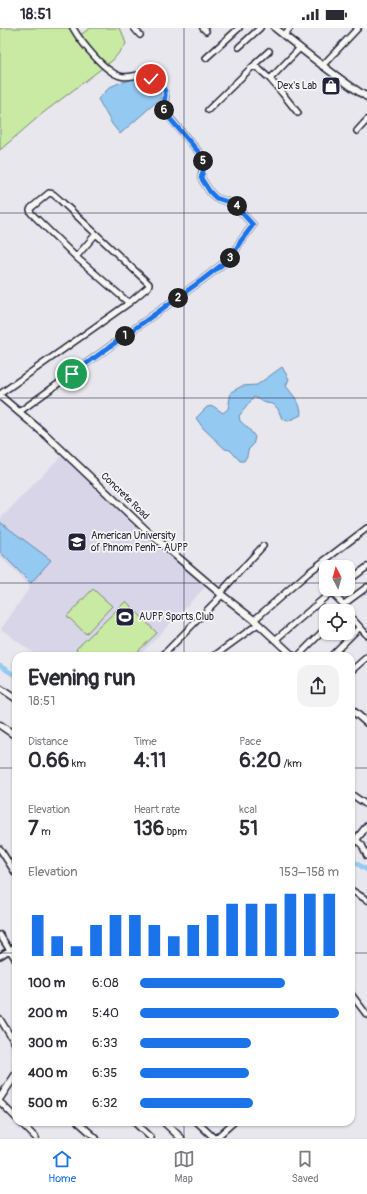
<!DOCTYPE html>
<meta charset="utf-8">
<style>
:root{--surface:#fff;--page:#f2f2f3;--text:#2b2b33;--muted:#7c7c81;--line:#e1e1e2;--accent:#1a73e8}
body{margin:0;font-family:Pangolin,sans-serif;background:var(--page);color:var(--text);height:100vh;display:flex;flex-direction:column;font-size:15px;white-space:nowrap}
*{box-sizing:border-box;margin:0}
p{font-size:13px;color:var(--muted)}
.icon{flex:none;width:22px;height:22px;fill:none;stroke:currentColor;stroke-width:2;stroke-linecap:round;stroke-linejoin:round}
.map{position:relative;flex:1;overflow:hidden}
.panel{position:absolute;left:12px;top:624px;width:343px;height:474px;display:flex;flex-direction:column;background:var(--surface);border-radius:12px;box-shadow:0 1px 3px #0004}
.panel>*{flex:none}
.needle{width:26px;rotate:354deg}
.buttons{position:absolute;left:319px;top:532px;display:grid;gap:8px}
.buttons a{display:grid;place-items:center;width:36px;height:36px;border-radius:8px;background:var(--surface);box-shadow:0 1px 3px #0004;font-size:20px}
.pin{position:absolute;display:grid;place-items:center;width:34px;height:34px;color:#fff;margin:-17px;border:2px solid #fff;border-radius:50%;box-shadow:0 1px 4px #0007}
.km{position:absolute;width:20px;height:20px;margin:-10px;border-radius:50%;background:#222;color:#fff;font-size:11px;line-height:20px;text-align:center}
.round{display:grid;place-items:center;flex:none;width:42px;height:42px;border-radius:12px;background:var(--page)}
.summary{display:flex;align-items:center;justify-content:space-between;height:68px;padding:0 16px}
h1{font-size:22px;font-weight:700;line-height:30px}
.stats{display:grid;grid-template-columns:repeat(3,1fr);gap:6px;height:68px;padding:4px 16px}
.stats div{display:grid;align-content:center}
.stats b{font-size:20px;font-weight:700}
.stats small{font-size:11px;font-weight:400}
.stats p{font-size:11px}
.chart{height:112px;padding:8px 16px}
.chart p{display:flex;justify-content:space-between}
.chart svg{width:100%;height:72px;margin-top:4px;stroke:var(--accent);stroke-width:6}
ul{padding:0 16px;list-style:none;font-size:13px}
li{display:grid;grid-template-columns:64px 48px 1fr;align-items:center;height:30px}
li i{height:10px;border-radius:5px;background:var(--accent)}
.status{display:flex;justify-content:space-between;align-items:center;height:28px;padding:0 20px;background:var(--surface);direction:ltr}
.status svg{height:11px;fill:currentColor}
.dock{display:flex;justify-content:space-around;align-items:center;height:56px;border-top:1px solid var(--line);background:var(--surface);font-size:11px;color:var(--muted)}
.dock a{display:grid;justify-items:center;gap:2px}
.dock .current{color:var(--accent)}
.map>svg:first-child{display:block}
.built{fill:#d8d5e9}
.green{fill:#c9eaa2;stroke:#76866e}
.water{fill:#94c9f2;stroke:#6686a9}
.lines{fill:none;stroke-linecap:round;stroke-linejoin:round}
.canal{stroke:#94c9f2;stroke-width:4.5}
.minor-casing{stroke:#22223b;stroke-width:8}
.tertiary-casing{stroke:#22223b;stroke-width:9}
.minor{stroke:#f6f6f2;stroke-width:5}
.tertiary{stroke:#f6f6f2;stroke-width:6}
.route-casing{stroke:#fff;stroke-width:8}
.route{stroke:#1a73e8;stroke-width:5}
.grid{fill:none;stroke:#22223b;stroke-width:1;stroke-opacity:0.55}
.labels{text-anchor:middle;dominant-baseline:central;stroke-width:3.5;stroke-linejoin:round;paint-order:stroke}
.poi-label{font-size:10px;fill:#22223b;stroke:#f6f6f2;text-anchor:start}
.street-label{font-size:10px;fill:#22223b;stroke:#f6f6f2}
</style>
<div class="status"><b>18:51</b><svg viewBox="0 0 49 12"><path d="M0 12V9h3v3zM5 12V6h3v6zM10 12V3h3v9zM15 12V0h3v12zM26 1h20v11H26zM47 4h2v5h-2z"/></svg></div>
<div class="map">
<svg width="367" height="1110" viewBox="0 0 367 1110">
<rect width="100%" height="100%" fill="#e8e7ee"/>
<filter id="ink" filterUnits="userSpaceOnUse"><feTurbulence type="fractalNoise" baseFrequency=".025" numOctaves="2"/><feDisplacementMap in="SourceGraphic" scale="8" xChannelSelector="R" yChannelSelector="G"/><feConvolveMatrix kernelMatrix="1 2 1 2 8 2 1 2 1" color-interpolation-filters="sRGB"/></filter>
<g filter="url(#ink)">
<path class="built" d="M62 427 136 500 206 558 139 628H37L1 601 30 559 0 528V491Z"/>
<path class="green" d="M0 0H73L79 8 90 0H119L122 4 126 16 113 32 43 85 0 122Z
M93 561 112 578 86 606 67 588Z
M126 573 157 605 133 628H83L76 621Z"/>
<path class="water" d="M140 50 150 59 157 60 163 68 120 106 112 96 98 71 110 59 119 55Z
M282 339 289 351 286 358C292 366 302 376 301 387L288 393 282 391 278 381 273 376 266 375 254 369 239 388 240 393 249 401 255 409 253 417 248 422 247 428 244 433H240L230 422 225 421 203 400 196 390 207 379 213 378 223 385 228 381 231 364 242 358 257 357Z
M0 494 51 532 31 555 0 524Z"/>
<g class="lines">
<path class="canal" d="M0 638 16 648
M351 832 367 842"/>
<g class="minor-casing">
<path id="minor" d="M134 0 140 7
M203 0 206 3
M284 7 290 0
M239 19 260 0
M206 30 239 0
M254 38 256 35 269 23
M322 38 358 0
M208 82 253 38 259 41 270 51
M298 85 282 65 270 51 300 20
M357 103 367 92
M76 229 96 206
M0 366 129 275 148 259 149 256 60 172 53 166 49 165 31 180 30 182 31 185 76 229 129 275
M19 384 202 252 232 229 240 214 253 197 234 176 216 170 210 164 201 150 203 140 202 128 164 83C163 76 168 68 164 62 160 54 147 47 138 47 132 48 126 50 120 48 104 43 81 14 73 0
M348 553 367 539
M331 564 342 575 344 576 367 559
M220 565 263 518
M348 586 367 607
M254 592 308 545 367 500
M275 612 330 565 337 561
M162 628 222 567
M214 628 258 596
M298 628 326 600
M331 628 360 599
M351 643 367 629
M0 660 16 671
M351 766 367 777
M351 808 362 817 367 828
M0 821 16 846
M351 862 367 872
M0 907 16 932
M0 928 16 918
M351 966 367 987
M0 991 16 1017
M0 1074 16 1090
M20 1094 36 1110
M78 1094 96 1110
M134 1094 151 1110
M197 1094 214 1110
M216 1110 234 1094"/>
</g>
<g class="tertiary-casing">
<path id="tertiary" d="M275 0C305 24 335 49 367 69
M0 368 46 407 147 503 222 567 254 592 293 628
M351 681 367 695
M0 697 16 708
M351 818 367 798
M0 1070 16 1046
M164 1094 181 1110"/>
</g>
<use href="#minor" class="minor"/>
<use href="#tertiary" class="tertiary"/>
</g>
</g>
<g class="lines" filter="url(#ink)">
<g class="route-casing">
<path id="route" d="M72 346 202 252 232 229 240 214 253 197 234 176 216 170 210 164 201 150 204 140 202 128 166 86C158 72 177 63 151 51"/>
</g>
<use href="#route" class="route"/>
</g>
<path class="grid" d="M184 0V628M0 185H367M0 370H367M0 555H326M348 555H367M0 740H16M351 740H367M0 925H16M351 925H367M184 1094V1110"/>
<defs>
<g id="shop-square" transform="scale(1)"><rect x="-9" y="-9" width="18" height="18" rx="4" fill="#22223b" stroke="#f6f6f2"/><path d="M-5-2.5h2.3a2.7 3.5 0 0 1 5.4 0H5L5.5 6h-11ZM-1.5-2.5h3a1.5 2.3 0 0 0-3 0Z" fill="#fff"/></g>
<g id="university-square" transform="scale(1)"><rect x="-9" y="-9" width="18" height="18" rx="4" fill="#22223b" stroke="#f6f6f2"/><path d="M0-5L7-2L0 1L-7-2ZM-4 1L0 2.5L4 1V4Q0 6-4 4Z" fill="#fff"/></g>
<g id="stadium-square" transform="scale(1)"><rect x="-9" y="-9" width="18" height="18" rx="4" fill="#22223b" stroke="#f6f6f2"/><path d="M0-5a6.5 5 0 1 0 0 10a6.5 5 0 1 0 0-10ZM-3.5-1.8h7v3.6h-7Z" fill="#fff"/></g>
</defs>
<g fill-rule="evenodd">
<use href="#shop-square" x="331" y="58"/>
<use href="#university-square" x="77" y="514"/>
<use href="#stadium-square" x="125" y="589"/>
</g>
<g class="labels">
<g class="poi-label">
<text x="317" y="58" text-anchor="end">Dex's Lab</text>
<text x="91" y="508">American University<tspan x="91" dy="12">of Phnom Penh - AUPP</tspan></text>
<text x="139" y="589">AUPP Sports Club</text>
</g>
<g class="street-label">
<text transform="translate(125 468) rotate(44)">Concrete Road</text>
</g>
</g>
</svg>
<div class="buttons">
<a><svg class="needle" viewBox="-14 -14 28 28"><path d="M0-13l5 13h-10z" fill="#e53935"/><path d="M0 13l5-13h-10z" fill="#7c7c81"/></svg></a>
<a><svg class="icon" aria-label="locate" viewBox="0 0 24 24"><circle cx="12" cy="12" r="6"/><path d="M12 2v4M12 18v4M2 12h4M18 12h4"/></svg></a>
</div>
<div class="pin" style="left:72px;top:346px;background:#1e9e55"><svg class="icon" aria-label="arrive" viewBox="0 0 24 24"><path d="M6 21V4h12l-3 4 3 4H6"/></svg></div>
<div class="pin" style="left:151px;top:51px;background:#d93025"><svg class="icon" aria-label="check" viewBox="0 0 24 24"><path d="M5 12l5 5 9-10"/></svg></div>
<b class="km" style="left:125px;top:308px">1</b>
<b class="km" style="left:178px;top:270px">2</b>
<b class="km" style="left:230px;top:230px">3</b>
<b class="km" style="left:237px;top:178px">4</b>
<b class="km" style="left:203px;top:133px">5</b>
<b class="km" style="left:164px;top:82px">6</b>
<section class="panel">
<div class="summary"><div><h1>Evening run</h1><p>18:51</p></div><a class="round"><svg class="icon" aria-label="share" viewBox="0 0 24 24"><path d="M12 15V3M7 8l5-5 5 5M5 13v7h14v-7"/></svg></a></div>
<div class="stats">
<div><p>Distance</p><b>0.66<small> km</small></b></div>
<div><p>Time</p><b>4:11</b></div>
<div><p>Pace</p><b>6:20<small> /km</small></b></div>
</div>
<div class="stats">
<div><p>Elevation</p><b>7<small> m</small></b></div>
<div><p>Heart rate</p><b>136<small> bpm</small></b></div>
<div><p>kcal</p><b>51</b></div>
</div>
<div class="chart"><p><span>Elevation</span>153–158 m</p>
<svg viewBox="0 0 160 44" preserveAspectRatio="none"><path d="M5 44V19M15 44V32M25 44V38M35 44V25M45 44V19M55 44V19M65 44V25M75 44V32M85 44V25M95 44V19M105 44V12M115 44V12M125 44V12M135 44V6M145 44V6M155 44V6"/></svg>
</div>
<ul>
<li><b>100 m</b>6:08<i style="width:73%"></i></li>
<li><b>200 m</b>5:40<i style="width:100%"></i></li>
<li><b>300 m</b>6:33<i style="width:56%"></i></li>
<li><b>400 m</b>6:35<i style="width:55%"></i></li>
<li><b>500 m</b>6:32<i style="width:57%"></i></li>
</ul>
</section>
</div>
<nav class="dock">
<a class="current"><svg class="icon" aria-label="home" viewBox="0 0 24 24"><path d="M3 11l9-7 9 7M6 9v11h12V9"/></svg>Home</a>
<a><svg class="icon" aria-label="map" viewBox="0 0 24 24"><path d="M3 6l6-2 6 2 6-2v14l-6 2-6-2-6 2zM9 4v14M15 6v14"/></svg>Map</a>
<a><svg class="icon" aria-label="saved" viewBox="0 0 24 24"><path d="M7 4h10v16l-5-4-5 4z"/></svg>Saved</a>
</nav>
